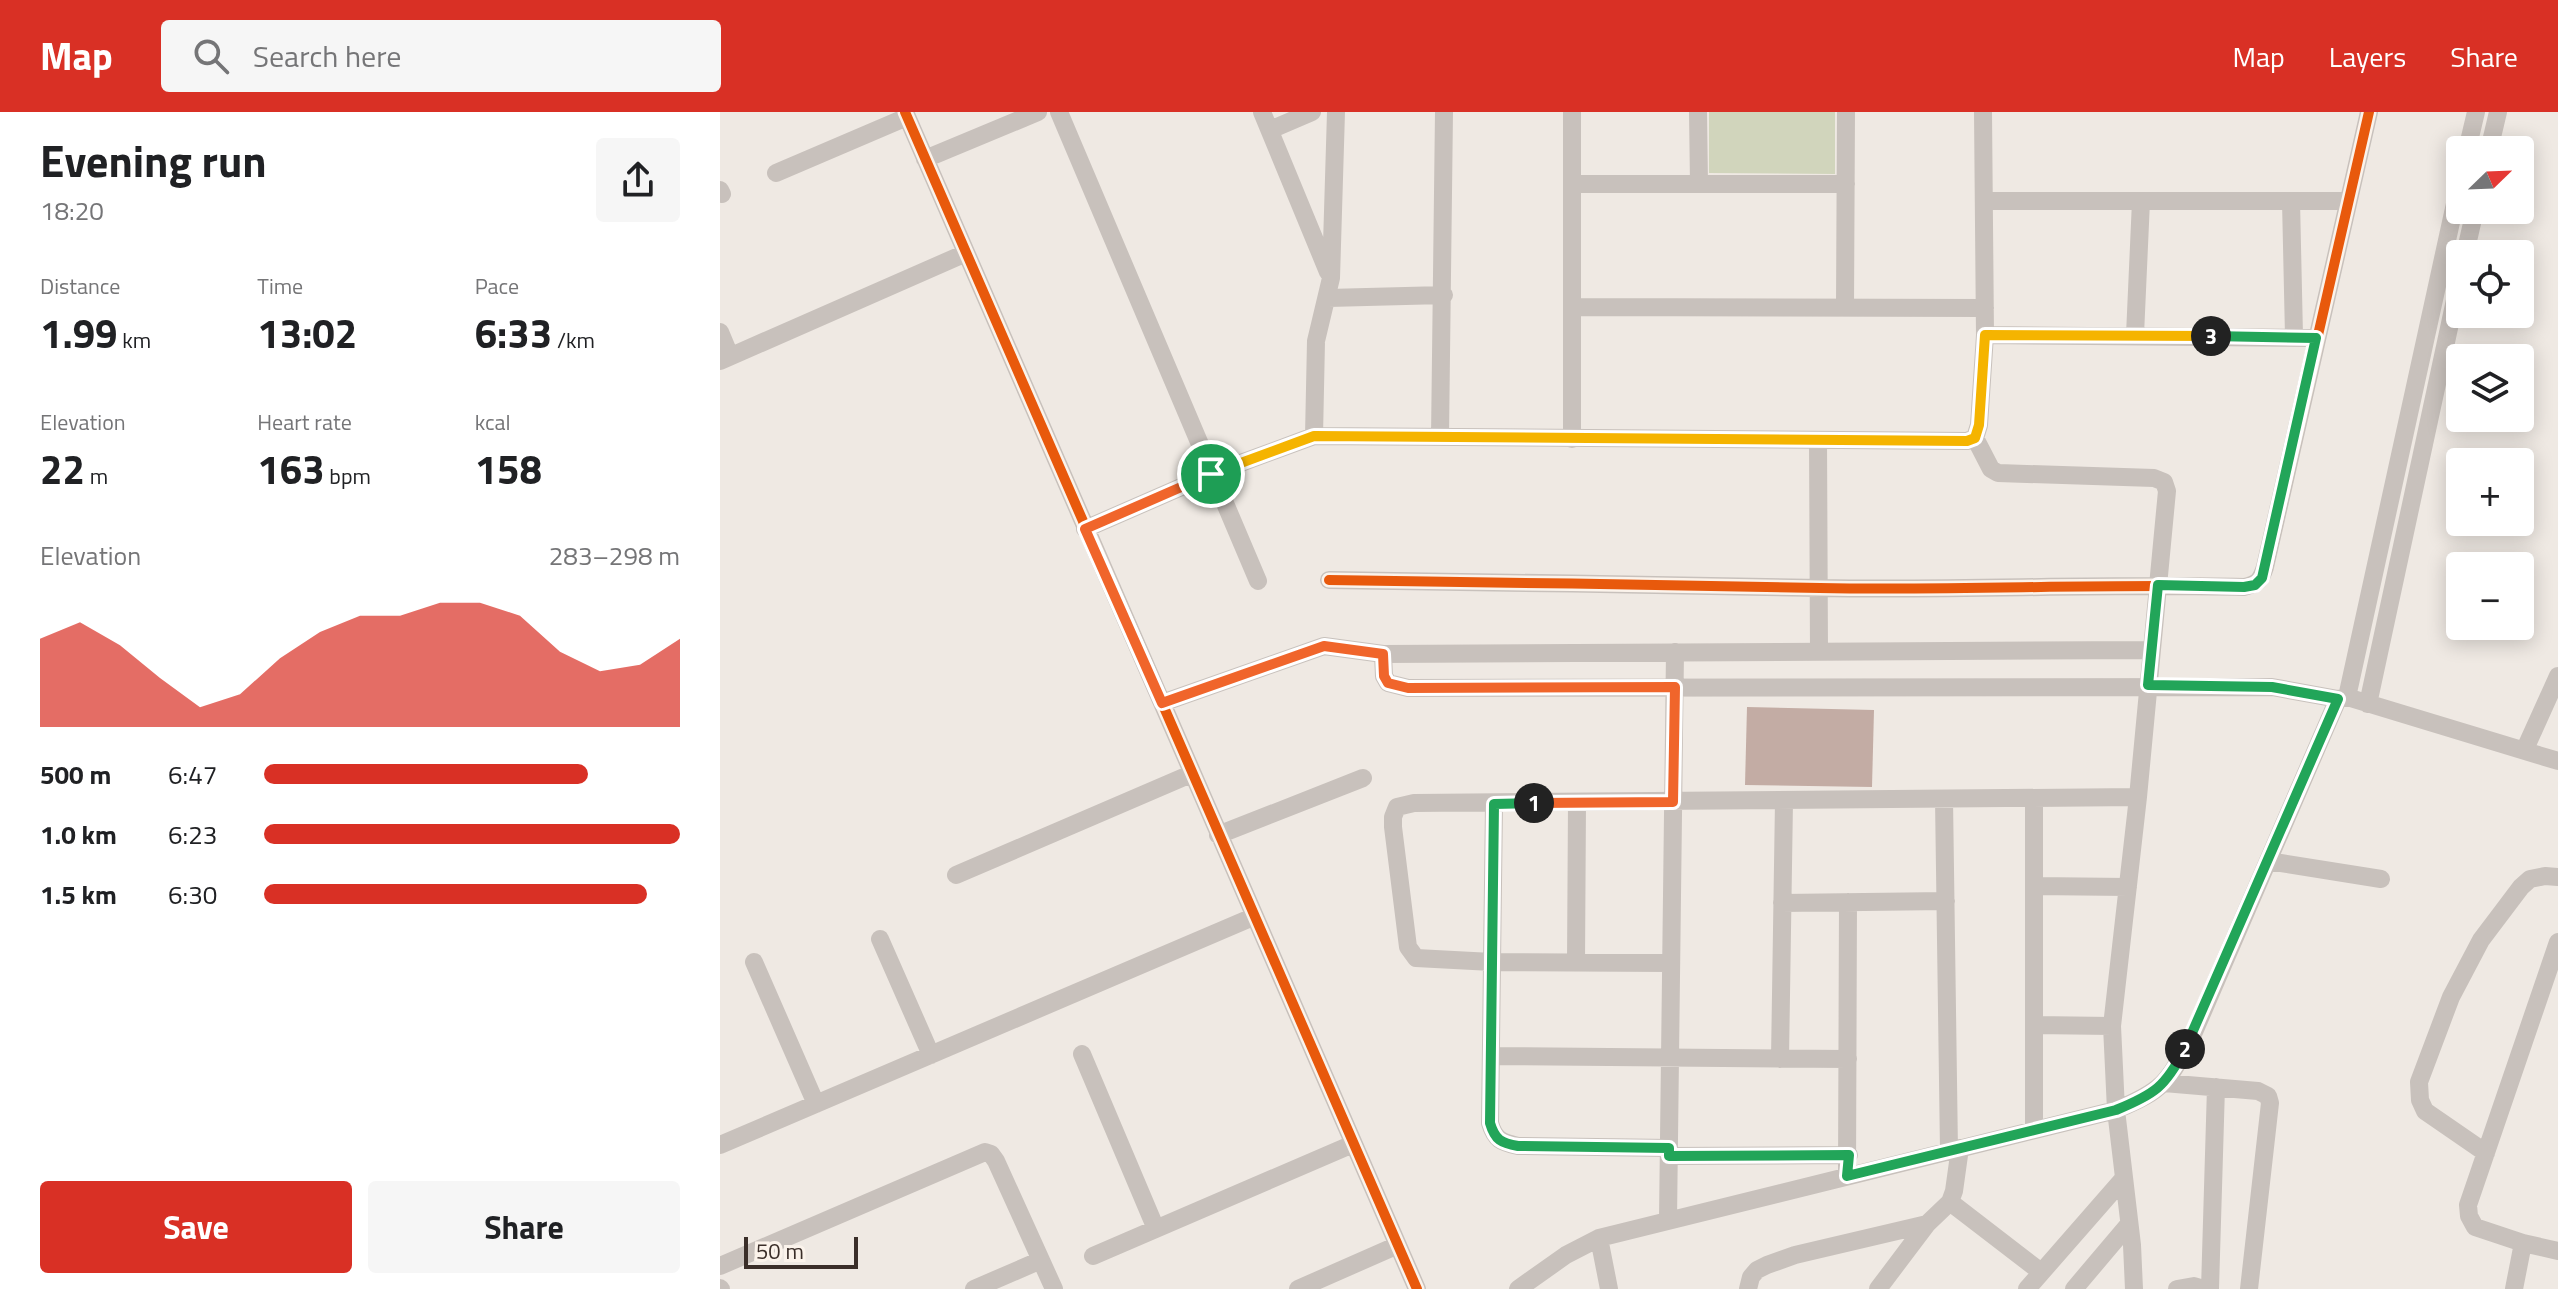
<!DOCTYPE html>
<meta charset="utf-8">
<style>
:root{--surface:#fff;--page:#f6f6f6;--text:#202124;--muted:#757577;--accent:#d93025}
body{margin:0;font-family:"Titillium Web",sans-serif;background:var(--page);color:var(--text);height:100vh;display:flex;flex-direction:column;font-size:30px;white-space:nowrap}
*{box-sizing:border-box;margin:0}
p{font-size:26px;color:var(--muted)}
.icon{flex:none;width:44px;height:44px;fill:none;stroke:currentColor;stroke-width:2;stroke-linecap:round;stroke-linejoin:round}
.map{position:relative;flex:1;overflow:hidden}
.drawer{display:flex;flex-direction:column;background:var(--surface);width:720px}
.drawer>*{flex:none}
.needle{width:52px;rotate:67deg}
.tools{position:absolute;left:1726px;top:24px;display:grid;gap:16px}
.tools a{display:grid;place-items:center;width:88px;height:88px;border-radius:8px;background:var(--surface);box-shadow:0 4px 20px #0003;font-size:40px}
.scale{position:absolute;left:24px;bottom:20px;width:114px;box-sizing:border-box;padding-left:8px;border:4px solid #3a2e29;border-top:0;font-size:22px;line-height:28px;white-space:nowrap;color:#3a2e29;-webkit-text-stroke:6px #fbf3eb;paint-order:stroke}
.pin{position:absolute;display:grid;place-items:center;width:68px;height:68px;color:#fff;margin:-34px;border:4px solid #fff;border-radius:50%;box-shadow:0 2px 8px #0007}
.km{position:absolute;width:40px;height:40px;margin:-20px;border-radius:50%;background:#222;color:#fff;font-size:22px;line-height:40px;text-align:center}
.round{display:grid;place-items:center;flex:none;width:84px;height:84px;border-radius:8px;background:var(--page)}
.overview{display:flex;align-items:center;justify-content:space-between;height:136px;padding:0 40px}
h1{font-size:44px;font-weight:700;line-height:60px}
.figures{display:grid;grid-template-columns:repeat(3,1fr);gap:12px;height:136px;padding:8px 40px}
.figures div{display:grid;align-content:center}
.figures b{font-size:40px;font-weight:700}
.figures small{font-size:22px;font-weight:400}
.figures p{font-size:22px}
.chart{height:224px;padding:16px 40px}
.chart p{display:flex;justify-content:space-between}
.chart svg{width:100%;height:144px;margin-top:8px;fill:var(--accent);opacity:.7}
.cta{display:flex;gap:16px;margin-top:auto;padding:16px 40px}
.cta a{flex:1;height:92px;border-radius:8px;background:var(--accent);color:#fff;font-size:32px;font-weight:700;line-height:92px;text-align:center}
.cta a+a{background:var(--page);color:var(--text)}
ul{padding:0 40px;list-style:none;font-size:26px}
li{display:grid;grid-template-columns:128px 96px 1fr;align-items:center;height:60px}
li i{height:20px;border-radius:10px;background:var(--accent)}
header{display:flex;align-items:center;gap:48px;box-sizing:border-box;height:112px;padding:0 40px;background:var(--accent);color:#fff}
header strong{font-size:38px}
nav{display:flex;gap:44px;margin-inline-start:auto;font-size:28px}
.search{width:560px;height:72px;background:var(--page);display:flex;align-items:center;gap:20px;box-sizing:border-box;padding:0 28px;border-radius:8px;color:var(--muted);font-size:30px}
main{display:flex;flex:1;min-height:0}
.map>svg:first-child{display:block}
.green{fill:#d1d5bc}
.building{fill:#c3aca4}
.lines{fill:none;stroke-linecap:round;stroke-linejoin:round}
.minor{stroke:#c8c1bc;stroke-width:18}
.cycleway-casing{stroke:#fbf3eb;stroke-width:15}
.cycleway{stroke:#e8590c;stroke-width:10}
.split-1-casing{stroke:#fff;stroke-width:16}
.split-2-casing{stroke:#fff;stroke-width:16}
.split-3-casing{stroke:#fff;stroke-width:16}
.split-4-casing{stroke:#fff;stroke-width:16}
.split-1{stroke:#f0652b;stroke-width:10}
.split-2{stroke:#22a559;stroke-width:10}
.split-3{stroke:#22a559;stroke-width:10}
.split-4{stroke:#f5b400;stroke-width:10}
</style>
<header>
<strong>Map</strong>
<div class="search"><svg class="icon" aria-label="search" viewBox="0 0 24 24"><circle cx="10" cy="10" r="6"/><path d="M15 15l6 6"/></svg>Search here</div>
<nav><a>Map</a><a>Layers</a><a>Share</a></nav>
</header>
<main>
<section class="drawer">
<div class="overview"><div><h1>Evening run</h1><p>18:20</p></div><a class="round"><svg class="icon" aria-label="share" viewBox="0 0 24 24"><path d="M12 15V3M7 8l5-5 5 5M5 13v7h14v-7"/></svg></a></div>
<div class="figures">
<div><p>Distance</p><b>1.99<small> km</small></b></div>
<div><p>Time</p><b>13:02</b></div>
<div><p>Pace</p><b>6:33<small> /km</small></b></div>
</div>
<div class="figures">
<div><p>Elevation</p><b>22<small> m</small></b></div>
<div><p>Heart rate</p><b>163<small> bpm</small></b></div>
<div><p>kcal</p><b>158</b></div>
</div>
<div class="chart"><p><span>Elevation</span>283–298 m</p>
<svg viewBox="0 0 160 44" preserveAspectRatio="none"><path d="M0 44V17L10 12L20 19L30 29L40 38L50 34L60 23L70 15L80 10L90 10L100 6L110 6L120 10L130 21L140 27L150 25L160 17V44z"/></svg>
</div>
<ul>
<li><b>500 m</b>6:47<i style="width:78%"></i></li>
<li><b>1.0 km</b>6:23<i style="width:100%"></i></li>
<li><b>1.5 km</b>6:30<i style="width:92%"></i></li>
</ul>
<div class="cta"><a>Save</a><a>Share</a></div>
</section>
<div class="map">
<svg width="1838" height="1177" viewBox="0 0 1838 1177">
<rect width="100%" height="100%" fill="#efe9e3"/>
<path class="green" d="M989 0H1115V62L989 61Z"/>
<path class="building" d="M1027 595 1154 598 1152 675 1025 673Z"/>
<g class="lines">
<path class="minor" d="M185 0 697 1177
M339 0 538 469
M542 0 608 160
M978 0 979 72
M550 18 592 0
M1747 38 1756 0
M1769 38 1778 0
M205 47 318 0
M56 61 187 5
M853 72H1126
M0 78 2 82
M1264 89H1627
M1571 89 1574 224
M1745 142 1755 98
M608 186 724 183
M853 195 1265 196
M1125 195 1126 0
M0 220 10 244
M1265 223 1596 226
M1415 223 1421 89
M0 249 246 141
M594 324 596 229 611 166 616 0
M720 325 724 0
M1255 326 1271 357 1278 361 1434 366 1444 370 1447 379 1418 685 1392 914 1396 998 1412 1133 1414 1177
M852 327V0
M1098 328 1099 539
M365 417 491 362 594 324 1247 329 1255 326 1259 313 1265 223 1263 0
M609 468C773 470 936 473 1100 476 1241 479 1383 471 1524 475 1538 472 1541 468 1545 455L1649 0
M663 542 664 564 668 571 688 576 1552 575 1618 587 1627 585 1838 649
M1627 585 1740 69
M442 591 604 534 663 542 1432 538
M1648 592 1740 165
M1805 637 1838 564
M1314 686V1018
M1224 687 1229 1039
M774 692 770 1011C775 1028 781 1030 798 1034L949 1036
M498 723 643 666
M1548 749 1661 767
M236 763 471 662
M1314 774 1408 775
M1062 791 1226 789
M160 827 211 943
M1838 830 1748 1093 1749 1104 1755 1115 1803 1131 1838 1139
M34 850 96 992
M856 850 857 691
M951 851 772 850 696 846 688 835 673 715V705L677 695 694 691 1418 685
M1314 913 1392 914
M362 942 436 1117
M771 944 1128 947
M1060 947 1064 689
M1444 971 1538 979 1548 984 1550 991 1529 1177
M0 1033 533 805
M1766 1041 1705 999 1700 988 1699 970 1731 885 1761 828 1801 775 1810 767 1825 764 1838 765
M949 1044 1129 1043
M1127 1064 1128 790
M1230 1090 1321 1160
M948 1108 955 540
M879 1126 889 1177
M373 1144 633 1032
M0 1154 265 1040 271 1042 276 1049 334 1177
M0 1176 1 1177
M254 1177 321 1148
M578 1177 678 1133
M798 1177 846 1143 879 1126 1396 998C1447 977 1449 968 1474 920L1618 587
M1028 1177 1031 1165 1037 1158 1047 1153 1075 1143 1207 1112
M1158 1177 1207 1112 1230 1090 1234 1079 1240 1036
M1307 1177 1404 1066
M1354 1177 1409 1112
M1457 1177 1474 1174 1484 1177
M1490 1177 1496 975
M1794 1177 1803 1131"/>
<g class="cycleway-casing">
<path id="cycleway" d="M185 0 697 1177
M609 468C773 470 936 473 1100 476 1241 479 1383 471 1524 475 1538 472 1541 468 1545 455L1649 0"/>
</g>
<use href="#cycleway" class="cycleway"/>
</g>
<g class="lines">
<g class="split-1-casing">
<path id="split-1" d="M491 362 365 417 442 591 604 534 663 542 664 564 668 571 688 576 955 575 953 690 814 691"/>
</g>
<g class="split-2-casing">
<path id="split-2" d="M814 691 774 692 770 1011C775 1028 781 1031 798 1034L949 1036V1044L1129 1043 1127 1064 1396 998C1435 982 1445 975 1465 937"/>
</g>
<g class="split-3-casing">
<path id="split-3" d="M1465 937 1618 587 1552 575 1428 573 1438 473 1524 475 1535 473 1542 466 1596 226 1491 224"/>
</g>
<g class="split-4-casing">
<path id="split-4" d="M491 362 594 324 1247 329 1255 326 1259 313 1265 223 1491 224"/>
</g>
<use href="#split-1" class="split-1"/>
<use href="#split-2" class="split-2"/>
<use href="#split-3" class="split-3"/>
<use href="#split-4" class="split-4"/>
</g>
</svg>
<div class="tools">
<a><svg class="needle" viewBox="-14 -14 28 28"><path d="M0-13l5 13h-10z" fill="#e53935"/><path d="M0 13l5-13h-10z" fill="#757577"/></svg></a>
<a><svg class="icon" aria-label="locate" viewBox="0 0 24 24"><circle cx="12" cy="12" r="6"/><path d="M12 2v4M12 18v4M2 12h4M18 12h4"/></svg></a>
<a><svg class="icon" aria-label="layers" viewBox="0 0 24 24"><path d="M12 4l9 5-9 5-9-5zM3 14l9 5 9-5"/></svg></a>
<a>+</a>
<a>−</a>
</div>
<div class="scale">50 m</div>
<div class="pin" style="left:491px;top:362px;background:#1e9e55"><svg class="icon" aria-label="arrive" viewBox="0 0 24 24"><path d="M6 21V4h12l-3 4 3 4H6"/></svg></div>
<b class="km" style="left:814px;top:691px">1</b>
<b class="km" style="left:1465px;top:937px">2</b>
<b class="km" style="left:1491px;top:224px">3</b>
</div>
</main>
